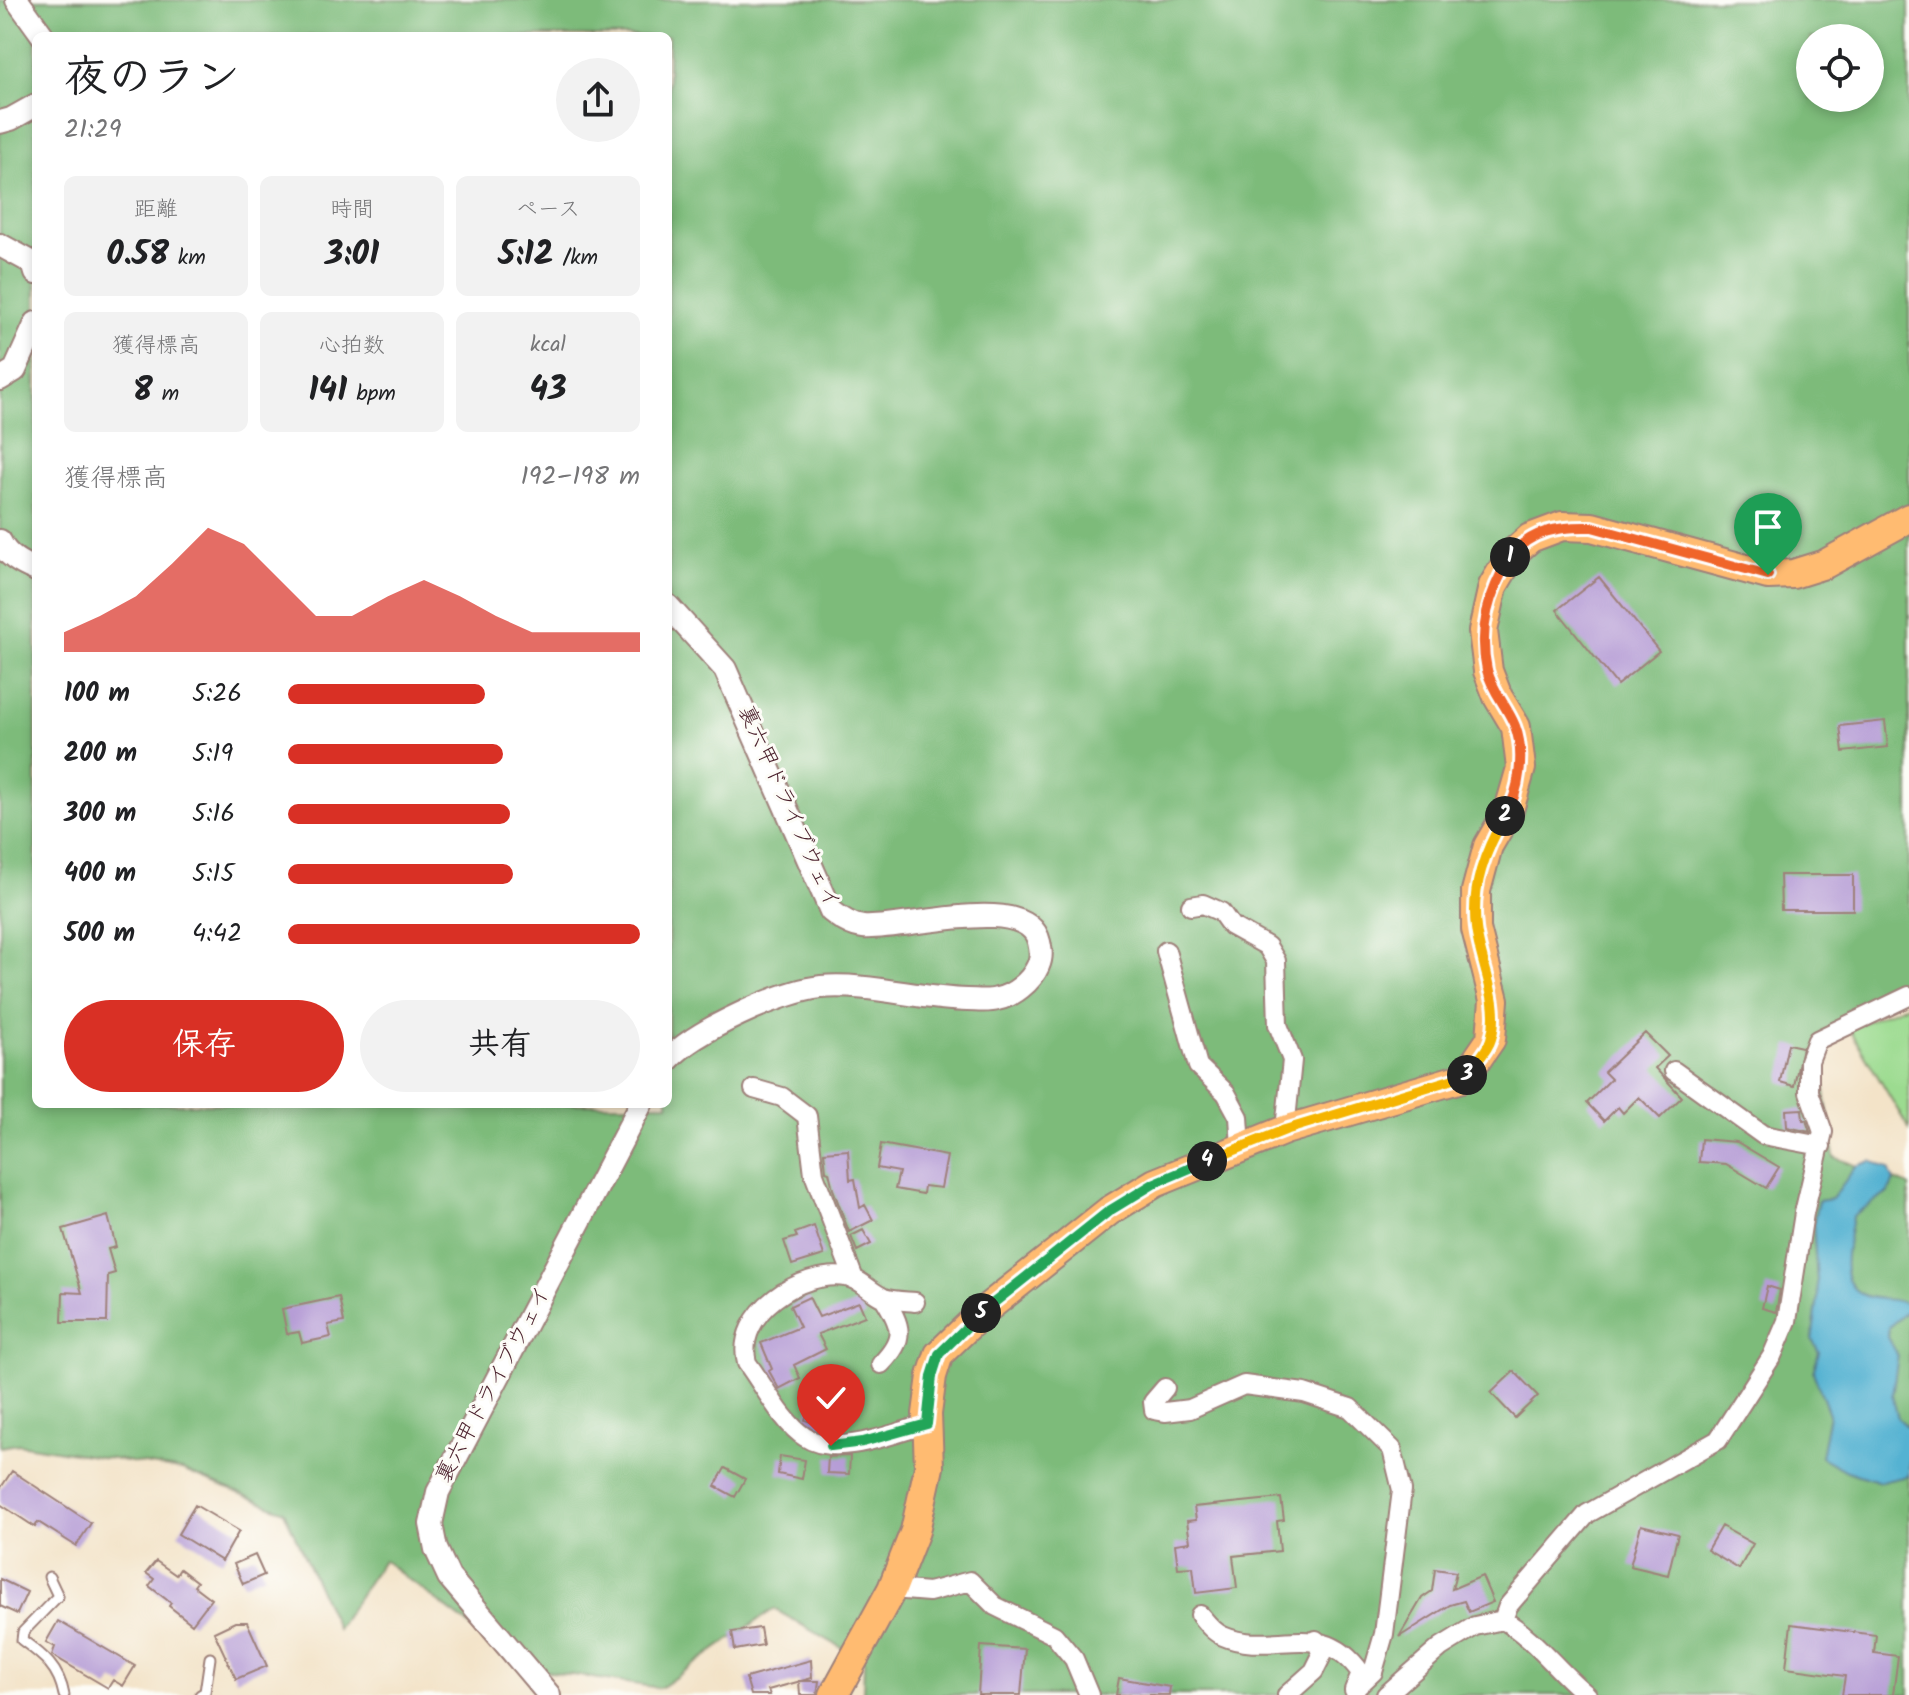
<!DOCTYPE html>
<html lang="ja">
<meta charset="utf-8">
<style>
:root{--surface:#fff;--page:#f2f2f2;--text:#202124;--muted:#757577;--accent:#d93025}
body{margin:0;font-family:Kalam,"Klee One",sans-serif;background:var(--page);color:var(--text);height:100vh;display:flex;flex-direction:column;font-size:30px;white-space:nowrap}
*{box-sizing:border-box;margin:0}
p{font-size:26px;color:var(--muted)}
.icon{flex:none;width:44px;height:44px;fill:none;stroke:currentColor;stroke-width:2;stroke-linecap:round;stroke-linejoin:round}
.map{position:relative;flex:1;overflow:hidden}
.side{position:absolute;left:32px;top:32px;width:640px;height:1076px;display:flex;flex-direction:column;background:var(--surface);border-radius:12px;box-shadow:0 4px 12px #0003}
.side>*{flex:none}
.controls{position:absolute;left:1796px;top:24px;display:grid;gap:16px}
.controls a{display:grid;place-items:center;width:88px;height:88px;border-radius:50%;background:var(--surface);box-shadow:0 4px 12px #0003;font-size:40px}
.pin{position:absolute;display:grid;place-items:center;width:68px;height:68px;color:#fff;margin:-82px -34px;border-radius:50% 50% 50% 0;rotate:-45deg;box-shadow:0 0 8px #0007}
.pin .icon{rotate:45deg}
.km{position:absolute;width:40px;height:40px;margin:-20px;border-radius:50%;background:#222;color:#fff;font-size:22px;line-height:40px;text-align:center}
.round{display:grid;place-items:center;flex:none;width:84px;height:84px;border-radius:42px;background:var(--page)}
.overview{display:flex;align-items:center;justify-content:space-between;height:136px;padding:0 32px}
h1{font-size:44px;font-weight:700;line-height:60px}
.metrics{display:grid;grid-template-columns:repeat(3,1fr);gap:12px;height:136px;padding:8px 32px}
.metrics div{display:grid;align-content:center;border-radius:12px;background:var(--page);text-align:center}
.metrics b{font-size:34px;font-weight:700}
.metrics small{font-size:22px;font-weight:400}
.metrics p{font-size:22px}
.chart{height:224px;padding:16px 32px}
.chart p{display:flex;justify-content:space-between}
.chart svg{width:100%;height:144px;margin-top:8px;fill:var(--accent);opacity:.7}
.cta{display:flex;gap:16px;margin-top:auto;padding:16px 32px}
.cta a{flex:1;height:92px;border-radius:48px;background:var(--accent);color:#fff;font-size:32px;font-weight:700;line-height:92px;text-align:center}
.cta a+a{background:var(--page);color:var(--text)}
ul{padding:0 32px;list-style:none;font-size:26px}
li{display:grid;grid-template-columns:128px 96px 1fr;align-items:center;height:60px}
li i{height:20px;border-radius:10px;background:var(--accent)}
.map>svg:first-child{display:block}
.green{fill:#9cdb90;stroke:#737d5e;stroke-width:2}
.forest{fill:#7dbb7a;stroke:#646d52;stroke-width:2;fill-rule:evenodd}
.water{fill:#54b2d2;stroke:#4f687e;stroke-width:2}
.building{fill:#b69dd6}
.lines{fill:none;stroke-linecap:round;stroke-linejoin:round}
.service-casing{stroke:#9e817a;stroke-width:13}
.minor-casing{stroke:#9e817a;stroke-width:22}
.tertiary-casing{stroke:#9e817a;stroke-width:26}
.primary-casing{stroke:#9e817a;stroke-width:32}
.service{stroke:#fff;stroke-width:9}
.minor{stroke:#fff;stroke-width:18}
.tertiary{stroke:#fff;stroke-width:22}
.primary{stroke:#ffbb71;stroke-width:28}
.split-1-casing{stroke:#fff;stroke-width:16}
.split-2-casing{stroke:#fff;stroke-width:16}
.split-3-casing{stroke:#fff;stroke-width:16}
.split-4-casing{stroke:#fff;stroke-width:16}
.split-5-casing{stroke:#fff;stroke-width:16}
.split-6-casing{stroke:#fff;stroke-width:16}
.split-1{stroke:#f0652b;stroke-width:10}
.split-2{stroke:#f0652b;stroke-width:10}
.split-3{stroke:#f5b400;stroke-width:10}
.split-4{stroke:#f5b400;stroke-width:10}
.split-5{stroke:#22a559;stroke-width:10}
.split-6{stroke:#22a559;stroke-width:10}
.labels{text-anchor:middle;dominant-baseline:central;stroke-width:6;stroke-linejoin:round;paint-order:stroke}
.street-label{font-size:22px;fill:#4a1f2b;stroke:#fdfcf7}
</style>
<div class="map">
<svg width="1909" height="1695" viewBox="0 0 1909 1695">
<rect width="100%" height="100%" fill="#fdfcf7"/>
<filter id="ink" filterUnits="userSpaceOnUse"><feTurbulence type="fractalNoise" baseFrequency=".0125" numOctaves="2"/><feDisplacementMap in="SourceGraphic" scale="16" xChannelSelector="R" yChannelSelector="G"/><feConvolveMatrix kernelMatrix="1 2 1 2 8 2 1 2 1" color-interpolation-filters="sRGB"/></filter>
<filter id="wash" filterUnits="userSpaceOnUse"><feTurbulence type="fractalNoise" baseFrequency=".006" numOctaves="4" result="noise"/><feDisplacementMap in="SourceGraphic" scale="32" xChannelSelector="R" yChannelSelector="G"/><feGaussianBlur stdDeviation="1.8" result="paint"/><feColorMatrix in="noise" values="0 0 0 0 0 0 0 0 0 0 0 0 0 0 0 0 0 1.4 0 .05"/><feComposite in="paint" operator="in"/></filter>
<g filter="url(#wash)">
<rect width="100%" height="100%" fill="#f3e3c8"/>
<path class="green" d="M1909 1004V1129L1849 1028Z"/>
<path class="forest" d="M0 0H1909V980L1880 990 1818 1042 1834 1157 1909 1186V1695H863L864 1661 774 1609 660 1688 525 1668 383 1560 337 1629 284 1511 182 1470 18 1444 0 1447ZM36 36H668V1104H36ZM1810 38H1870V98H1810Z"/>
<path class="water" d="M1871 1161 1889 1169 1894 1181 1888 1193 1852 1216C1849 1242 1833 1284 1866 1296 1880 1301 1895 1297 1909 1305V1309L1889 1327 1888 1337 1898 1356 1892 1395 1898 1418 1909 1428V1476L1880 1482 1846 1471 1821 1457 1829 1414 1813 1372 1819 1352 1812 1340 1818 1297 1813 1223 1818 1201 1832 1199 1856 1166Z"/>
<g id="blocks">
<path class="building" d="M1599 577 1659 651 1617 685 1557 610Z
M1885 721 1888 747 1843 752 1840 726Z
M1780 875H1853V910H1781Z
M1645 1033 1668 1056 1655 1068 1682 1097 1660 1118 1639 1097 1623 1113 1618 1107 1604 1121 1587 1103 1611 1079 1604 1072Z
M1788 1044 1802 1047 1794 1086 1780 1082Z
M1802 1109 1803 1120H1806L1810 1132 1787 1127 1786 1110Z
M1701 1139 1737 1142 1779 1167 1766 1188 1726 1164 1699 1162Z
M881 1144 947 1156 941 1188 924 1186 923 1194 895 1189 899 1172 877 1168Z
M848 1150 850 1180 855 1179 860 1208 865 1205 873 1220 849 1232 833 1189 829 1172 826 1171 824 1152Z
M108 1216 116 1247 108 1249 115 1273 108 1275 107 1322H62L63 1292 82 1293 63 1229Z
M814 1226 824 1255 792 1265 784 1241 797 1237 795 1233Z
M863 1230 871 1244 857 1251 851 1236Z
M1767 1286 1780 1290 1776 1312 1762 1308Z
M339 1297 344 1322 328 1325 331 1337 302 1343 299 1332 287 1334 282 1309Z
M809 1297 819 1317 859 1302 865 1316 818 1334 826 1349 794 1365 800 1378 779 1389 769 1371 772 1369 761 1343 800 1327 790 1306Z
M1514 1371 1538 1396 1515 1418 1491 1393Z
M812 1400 837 1409 830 1429 805 1420Z
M780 1456 805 1460 802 1479 778 1474Z
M850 1456 849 1474 827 1473 828 1457Z
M725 1468 745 1479 735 1497 715 1486Z
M12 1471 91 1523 76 1546 38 1522 35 1527 0 1504V1489Z
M1281 1498 1284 1520 1277 1521 1280 1551 1233 1556 1237 1588 1196 1593 1193 1567 1178 1568 1175 1544 1190 1542 1187 1521 1196 1520 1194 1507Z
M195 1505 239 1531 222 1561 178 1534Z
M1641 1525 1678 1534 1668 1575 1630 1566Z
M1721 1526 1753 1544 1739 1569 1707 1550Z
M255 1555 264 1575 243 1584 234 1564Z
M156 1561 176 1575 180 1569 197 1582 194 1586 211 1599 192 1624 169 1606 171 1603 149 1586 154 1579 146 1573Z
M1435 1569 1456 1572 1452 1589 1482 1576 1493 1602 1469 1612 1464 1601 1450 1605 1399 1637 1422 1598 1432 1591Z
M0 1579 27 1592 17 1614 0 1606Z
M58 1621 135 1666 123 1686 113 1680 108 1688 52 1655 55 1647 46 1642Z
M235 1622H247L267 1666 236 1679 214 1632Z
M1791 1624 1876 1635 1874 1653 1898 1656 1893 1695H1842L1845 1676 1786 1668Z
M760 1628 763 1645 735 1650 732 1632Z
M981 1646 1025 1649 1021 1695H978Z
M811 1660 812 1678 768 1690 770 1695H751L746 1678Z
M1119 1678 1170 1687 1169 1695H1116Z
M799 1681H819L817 1695H800Z"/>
</g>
</g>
<g filter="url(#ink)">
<use href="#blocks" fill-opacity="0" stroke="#9e817a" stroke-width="2"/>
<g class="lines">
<g class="service-casing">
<path id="service" d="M49 1577 58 1596 23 1632 22 1640C44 1656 59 1668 64 1695
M200 1695 205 1692 210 1658"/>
</g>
<g class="minor-casing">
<path id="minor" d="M1191 906 1203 904 1221 912 1231 926 1267 946 1276 961 1278 1025 1292 1060 1285 1130
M1166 951 1198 1066 1226 1093 1239 1117 1241 1147
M1674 1071 1763 1135 1821 1146
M754 1089 782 1097 807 1116 814 1174 854 1279
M915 1302C905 1301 894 1301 884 1298 870 1292 861 1279 846 1277 801 1270 734 1313 747 1363 763 1384 783 1424 805 1437 836 1458 894 1433 927 1424
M881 1364C906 1338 902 1327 884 1298
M1165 1388 1153 1402 1154 1410 1165 1412 1190 1409 1244 1385 1304 1393 1350 1408 1392 1449 1402 1490 1384 1634 1373 1672 1356 1688
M892 1589 929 1592 970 1581 995 1606 1054 1635 1074 1659 1089 1695
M1200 1615C1206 1622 1213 1632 1223 1636 1273 1658 1321 1615 1361 1673L1354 1690
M1503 1620 1508 1606 1587 1514 1718 1440 1772 1356 1787 1321 1804 1213 1823 1132 1809 1092V1061L1817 1040 1909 996
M1287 1695 1314 1671 1322 1655 1316 1640
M1386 1695 1441 1647 1475 1626 1503 1620C1536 1639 1557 1671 1587 1695"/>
</g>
<g class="tertiary-casing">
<path id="tertiary" d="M17 0 43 36
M0 122 11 119 36 105
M0 245 33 263 36 273
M0 379 15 370 36 323
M0 541C6 556 22 564 36 570
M668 606 725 669 831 911C840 918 851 926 863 927 901 931 1028 891 1039 942 1041 951 1042 957 1038 966 1031 982 1013 996 997 999 988 1002 976 1000 967 1000 918 999 869 983 821 987 782 991 694 1031 668 1060
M549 1695 449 1577 436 1549 431 1524 438 1492 641 1104"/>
</g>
<g class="primary-casing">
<path id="primary" d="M834 1695 892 1589 915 1531 929 1467 927 1414 932 1376 939 1354 986 1309 1109 1211 1155 1183 1285 1130 1465 1077 1491 1039 1494 1000 1476 929V891L1488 846 1509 810 1521 768 1516 727 1498 697 1488 671 1483 631 1493 586 1512 554 1530 538 1562 526 1592 527 1768 575 1793 574 1825 564 1909 518"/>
</g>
<use href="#service" class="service"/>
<use href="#minor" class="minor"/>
<use href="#tertiary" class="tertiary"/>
<use href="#primary" class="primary"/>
</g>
</g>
<g class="lines" filter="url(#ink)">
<g class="split-1-casing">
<path id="split-1" d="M1510 557C1530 530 1560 526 1592 527L1768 575"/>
</g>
<g class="split-2-casing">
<path id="split-2" d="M1505 816C1520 792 1525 752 1515 726 1507 706 1492 691 1487 670 1478 628 1489 593 1510 557"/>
</g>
<g class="split-3-casing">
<path id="split-3" d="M1467 1075C1474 1064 1488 1051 1491 1039 1502 1002 1480 964 1476 928 1471 887 1485 851 1505 816"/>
</g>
<g class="split-4-casing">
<path id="split-4" d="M1207 1161 1285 1130 1467 1075"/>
</g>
<g class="split-5-casing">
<path id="split-5" d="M981 1313 1109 1211 1155 1183 1207 1161"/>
</g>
<g class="split-6-casing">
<path id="split-6" d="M831 1446 863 1442 927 1424 932 1376 939 1354 981 1313"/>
</g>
<use href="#split-1" class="split-1"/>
<use href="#split-2" class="split-2"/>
<use href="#split-3" class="split-3"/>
<use href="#split-4" class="split-4"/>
<use href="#split-5" class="split-5"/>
<use href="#split-6" class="split-6"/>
</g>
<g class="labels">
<g class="street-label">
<text transform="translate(788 807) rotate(66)">裏六甲ドライブウェイ</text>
<text transform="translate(494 1385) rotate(-62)">裏六甲ドライブウェイ</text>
</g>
</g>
</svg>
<div class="controls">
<a><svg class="icon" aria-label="locate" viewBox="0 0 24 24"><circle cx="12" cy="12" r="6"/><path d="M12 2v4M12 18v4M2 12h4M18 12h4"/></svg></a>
</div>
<div class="pin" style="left:1768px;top:575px;background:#1e9e55"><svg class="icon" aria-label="arrive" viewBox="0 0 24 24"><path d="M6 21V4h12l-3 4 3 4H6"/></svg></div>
<div class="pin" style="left:831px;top:1446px;background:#d93025"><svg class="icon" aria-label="check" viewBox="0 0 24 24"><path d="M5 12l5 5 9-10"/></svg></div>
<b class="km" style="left:1510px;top:557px">1</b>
<b class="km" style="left:1505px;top:816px">2</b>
<b class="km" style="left:1467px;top:1075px">3</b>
<b class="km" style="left:1207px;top:1161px">4</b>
<b class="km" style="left:981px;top:1313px">5</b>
<section class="side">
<div class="overview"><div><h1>夜のラン</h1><p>21:29</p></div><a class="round"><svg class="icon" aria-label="share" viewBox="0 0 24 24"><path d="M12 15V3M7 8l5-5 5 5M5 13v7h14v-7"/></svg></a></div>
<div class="metrics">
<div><p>距離</p><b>0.58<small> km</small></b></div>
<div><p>時間</p><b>3:01</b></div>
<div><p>ペース</p><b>5:12<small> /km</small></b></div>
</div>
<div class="metrics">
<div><p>獲得標高</p><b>8<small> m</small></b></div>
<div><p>心拍数</p><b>141<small> bpm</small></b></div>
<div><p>kcal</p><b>43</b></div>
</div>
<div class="chart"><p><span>獲得標高</span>192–198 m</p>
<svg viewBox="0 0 160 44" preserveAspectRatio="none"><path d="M0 44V38L10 33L20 27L30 17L40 6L50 11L60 22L70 33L80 33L90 27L100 22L110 27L120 33L130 38L140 38L150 38L160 38V44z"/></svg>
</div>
<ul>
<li><b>100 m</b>5:26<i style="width:56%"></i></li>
<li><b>200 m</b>5:19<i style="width:61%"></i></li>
<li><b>300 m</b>5:16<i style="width:63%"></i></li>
<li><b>400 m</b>5:15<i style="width:64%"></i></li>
<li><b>500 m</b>4:42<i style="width:100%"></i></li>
</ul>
<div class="cta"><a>保存</a><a>共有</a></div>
</section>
</div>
